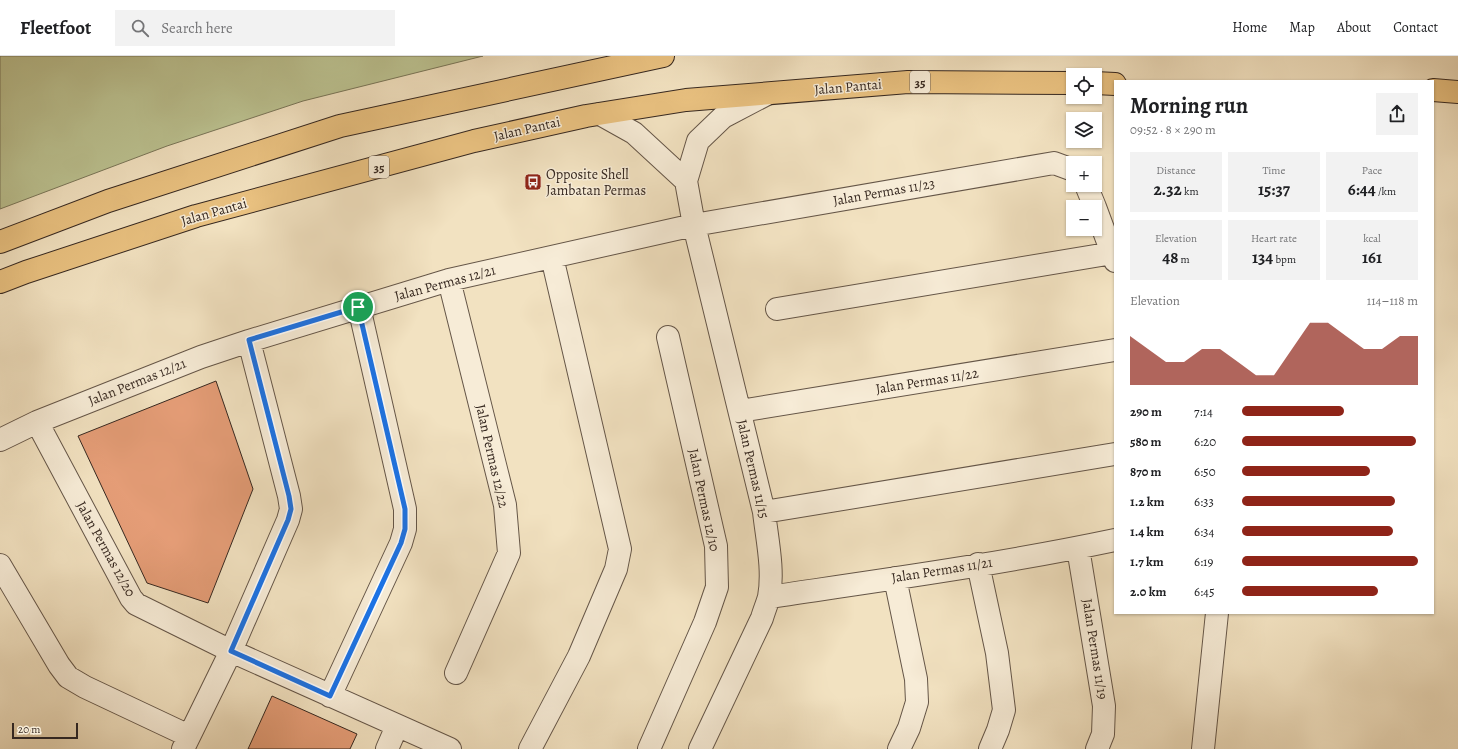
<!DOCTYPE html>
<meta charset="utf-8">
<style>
:root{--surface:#fff;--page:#f2f2f2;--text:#202124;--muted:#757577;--line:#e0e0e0;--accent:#8f2418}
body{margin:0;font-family:Alegreya,serif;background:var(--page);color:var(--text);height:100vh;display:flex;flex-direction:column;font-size:15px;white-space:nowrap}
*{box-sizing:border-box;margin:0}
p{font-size:13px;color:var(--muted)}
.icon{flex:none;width:22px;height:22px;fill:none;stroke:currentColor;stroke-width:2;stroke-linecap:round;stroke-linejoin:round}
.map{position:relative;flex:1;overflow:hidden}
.sheet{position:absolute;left:1114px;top:24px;width:320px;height:534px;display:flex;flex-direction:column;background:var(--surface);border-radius:0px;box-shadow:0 1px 3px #0004}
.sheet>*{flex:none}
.tools{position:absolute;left:1066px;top:12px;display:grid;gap:8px}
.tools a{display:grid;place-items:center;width:36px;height:36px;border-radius:0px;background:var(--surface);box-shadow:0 1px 3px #0004;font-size:20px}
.scale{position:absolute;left:12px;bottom:10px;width:66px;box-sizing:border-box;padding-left:4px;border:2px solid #362820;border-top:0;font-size:11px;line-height:14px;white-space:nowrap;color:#362820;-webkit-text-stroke:3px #f7ecd7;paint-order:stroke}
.pin{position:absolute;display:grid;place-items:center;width:34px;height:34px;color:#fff;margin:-17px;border:2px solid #fff;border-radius:50%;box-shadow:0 1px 4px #0007}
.round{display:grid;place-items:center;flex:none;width:42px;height:42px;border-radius:0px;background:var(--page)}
.head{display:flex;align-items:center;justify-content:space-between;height:68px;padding:0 16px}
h1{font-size:22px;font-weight:600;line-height:30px}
.stats{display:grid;grid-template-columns:repeat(3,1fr);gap:6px;height:68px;padding:4px 16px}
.stats div{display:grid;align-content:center;border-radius:0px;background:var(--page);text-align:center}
.stats b{font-size:17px;font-weight:600}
.stats small{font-size:11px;font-weight:400}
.stats p{font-size:11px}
.chart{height:112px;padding:8px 16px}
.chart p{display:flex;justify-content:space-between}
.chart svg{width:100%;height:72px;margin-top:4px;fill:var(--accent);opacity:.7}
ul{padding:0 16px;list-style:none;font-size:13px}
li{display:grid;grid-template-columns:64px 48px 1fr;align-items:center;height:30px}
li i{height:10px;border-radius:5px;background:var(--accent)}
header{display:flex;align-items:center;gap:24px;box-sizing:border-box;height:56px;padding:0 20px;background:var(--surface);border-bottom:1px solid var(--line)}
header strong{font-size:19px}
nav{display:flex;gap:22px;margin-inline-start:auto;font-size:14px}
.search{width:280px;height:36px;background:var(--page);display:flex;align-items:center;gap:10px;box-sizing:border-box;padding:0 14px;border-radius:0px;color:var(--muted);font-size:15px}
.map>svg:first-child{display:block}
.green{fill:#bcc392;stroke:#797659}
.building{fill:#e59d77;stroke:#362820}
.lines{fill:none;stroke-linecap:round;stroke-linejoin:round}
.minor-casing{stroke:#655648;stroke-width:24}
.highway-casing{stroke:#362820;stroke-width:24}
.minor{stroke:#f7ecd7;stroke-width:22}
.highway{stroke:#e9c180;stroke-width:22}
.route-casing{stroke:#fff;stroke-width:8}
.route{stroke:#1a73e8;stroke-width:5}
.labels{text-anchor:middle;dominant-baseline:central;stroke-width:3;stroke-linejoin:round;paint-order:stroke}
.shield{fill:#f7ecd7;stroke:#706357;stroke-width:1}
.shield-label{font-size:13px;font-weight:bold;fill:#362820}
.street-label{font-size:14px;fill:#362820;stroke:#f7ecd7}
.poi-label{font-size:14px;fill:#362820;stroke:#f7ecd7;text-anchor:start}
</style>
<header>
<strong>Fleetfoot</strong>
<div class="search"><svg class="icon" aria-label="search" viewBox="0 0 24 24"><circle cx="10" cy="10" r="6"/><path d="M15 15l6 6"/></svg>Search here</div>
<nav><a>Home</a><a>Map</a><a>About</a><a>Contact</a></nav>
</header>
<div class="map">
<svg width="1458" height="693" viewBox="0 0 1458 693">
<rect width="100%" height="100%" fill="#f2e2c1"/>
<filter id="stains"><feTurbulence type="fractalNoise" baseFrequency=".005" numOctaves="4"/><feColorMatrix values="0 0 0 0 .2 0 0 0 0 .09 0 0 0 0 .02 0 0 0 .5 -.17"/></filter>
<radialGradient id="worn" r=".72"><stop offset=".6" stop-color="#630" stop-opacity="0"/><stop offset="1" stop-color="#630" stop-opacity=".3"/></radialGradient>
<path class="green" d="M0 0H483L303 45 167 90 0 153Z"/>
<path class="building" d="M216 325 253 433 208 547 147 527 78 380Z
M272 640 357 678 350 693H248Z"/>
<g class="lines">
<g class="minor-casing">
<path id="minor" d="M600 58 634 77 686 125
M1086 129 1095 151
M1095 151 1115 205
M449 224 505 449 509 497 456 617
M777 253 1113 197
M740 355 1115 294
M37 366 131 542 136 548 231 595 450 693
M0 384 37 366 201 301 249 285 449 224 694 169 1054 107 1073 114
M764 456 1115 398
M1078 492 1104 650 1103 678 1097 693
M978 508 997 597 1004 654 998 674 990 693
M0 509 59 609 68 621 85 631 189 680
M895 522 916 623 917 646 909 672 899 693
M769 541C884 524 1001 508 1115 484
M330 640 401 487 405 473V453L359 251
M183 693 231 595 288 464 291 453 289 440 249 285
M387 693 397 670
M530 693 579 600 616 513 620 493 552 201
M649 693 705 566 717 531 716 490 668 281
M700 693 762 562C764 555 767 548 769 541 774 514 767 483 764 456L694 169 686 125 698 85 723 61 767 38
M1203 693 1217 557"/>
</g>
<g class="highway-casing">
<path id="highway" d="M1095 27 1115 28
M1433 34 1458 36
M0 186 108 145 340 70 663 0
M0 226 26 216 196 160 474 85 586 60 686 44 908 26 1073 27"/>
</g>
<use href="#minor" class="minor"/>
<use href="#highway" class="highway"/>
</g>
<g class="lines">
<g class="route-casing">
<path id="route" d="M358 251 405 453V473L401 487 330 640 231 595 288 464 291 453 289 440 249 284Z"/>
</g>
<use href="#route" class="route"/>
</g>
<defs>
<g id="bus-square" transform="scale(0.9)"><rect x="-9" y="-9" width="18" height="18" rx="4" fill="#8f2418" stroke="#f7ecd7"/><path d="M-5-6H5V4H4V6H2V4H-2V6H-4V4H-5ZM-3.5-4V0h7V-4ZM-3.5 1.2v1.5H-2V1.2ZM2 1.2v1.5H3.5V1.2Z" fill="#fff"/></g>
</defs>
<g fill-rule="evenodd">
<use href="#bus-square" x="533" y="126"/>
</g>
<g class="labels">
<g class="shield">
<rect x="910" y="15" width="20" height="22" rx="3"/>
<rect x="369" y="100" width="20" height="22" rx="3"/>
</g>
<g class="shield-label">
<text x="920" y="26">35</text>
<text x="379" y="111">35</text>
</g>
<g class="street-label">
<text transform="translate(848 31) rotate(-5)">Jalan Pantai</text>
<text transform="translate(527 73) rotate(-13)">Jalan Pantai</text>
<text transform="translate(884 136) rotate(-10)">Jalan Permas 11/23</text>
<text transform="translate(214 156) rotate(-16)">Jalan Pantai</text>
<text transform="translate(445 227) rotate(-15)">Jalan Permas 12/21</text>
<text transform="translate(927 325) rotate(-9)">Jalan Permas 11/22</text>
<text transform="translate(137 326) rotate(-22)">Jalan Permas 12/21</text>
<text transform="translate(492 400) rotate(77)">Jalan Permas 12/22</text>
<text transform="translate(753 413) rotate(77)">Jalan Permas 11/15</text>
<text transform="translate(704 444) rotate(78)">Jalan Permas 12/10</text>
<text transform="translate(106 493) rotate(61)">Jalan Permas 12/20</text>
<text transform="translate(942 514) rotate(-9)">Jalan Permas 11/21</text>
<text transform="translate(1095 593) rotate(81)">Jalan Permas 11/19</text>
</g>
<g class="poi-label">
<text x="546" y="118">Opposite Shell<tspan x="546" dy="16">Jambatan Permas</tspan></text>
</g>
</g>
<rect width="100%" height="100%" filter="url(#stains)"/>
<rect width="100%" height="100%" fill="url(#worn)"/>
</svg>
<div class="tools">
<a><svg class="icon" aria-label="locate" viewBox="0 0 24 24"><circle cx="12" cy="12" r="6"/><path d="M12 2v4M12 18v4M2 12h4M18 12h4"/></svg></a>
<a><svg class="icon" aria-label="layers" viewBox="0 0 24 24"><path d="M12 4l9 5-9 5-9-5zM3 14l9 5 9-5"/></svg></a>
<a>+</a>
<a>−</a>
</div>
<div class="scale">20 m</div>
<div class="pin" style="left:358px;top:251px;background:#1e9e55"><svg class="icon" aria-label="arrive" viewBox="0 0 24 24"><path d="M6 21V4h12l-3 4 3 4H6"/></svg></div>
<section class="sheet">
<div class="head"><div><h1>Morning run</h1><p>09:52 · 8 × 290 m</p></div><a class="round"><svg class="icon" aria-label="share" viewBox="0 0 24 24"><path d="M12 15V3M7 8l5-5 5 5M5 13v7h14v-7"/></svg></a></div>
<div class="stats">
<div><p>Distance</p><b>2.32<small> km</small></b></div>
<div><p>Time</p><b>15:37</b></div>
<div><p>Pace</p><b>6:44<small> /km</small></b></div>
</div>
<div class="stats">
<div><p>Elevation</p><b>48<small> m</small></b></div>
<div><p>Heart rate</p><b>134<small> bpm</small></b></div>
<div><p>kcal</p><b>161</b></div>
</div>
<div class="chart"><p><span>Elevation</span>114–118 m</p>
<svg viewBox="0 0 160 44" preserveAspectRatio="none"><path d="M0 44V14L10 22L20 30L30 30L40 22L50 22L60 30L70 38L80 38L90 22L100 6L110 6L120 14L130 22L140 22L150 14L160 14V44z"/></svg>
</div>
<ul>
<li><b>290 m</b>7:14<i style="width:58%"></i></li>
<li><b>580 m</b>6:20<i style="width:99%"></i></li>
<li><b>870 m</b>6:50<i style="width:73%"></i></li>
<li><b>1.2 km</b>6:33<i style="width:87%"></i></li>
<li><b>1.4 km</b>6:34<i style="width:86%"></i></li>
<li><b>1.7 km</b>6:19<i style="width:100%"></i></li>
<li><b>2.0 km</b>6:45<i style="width:77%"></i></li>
</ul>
</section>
</div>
